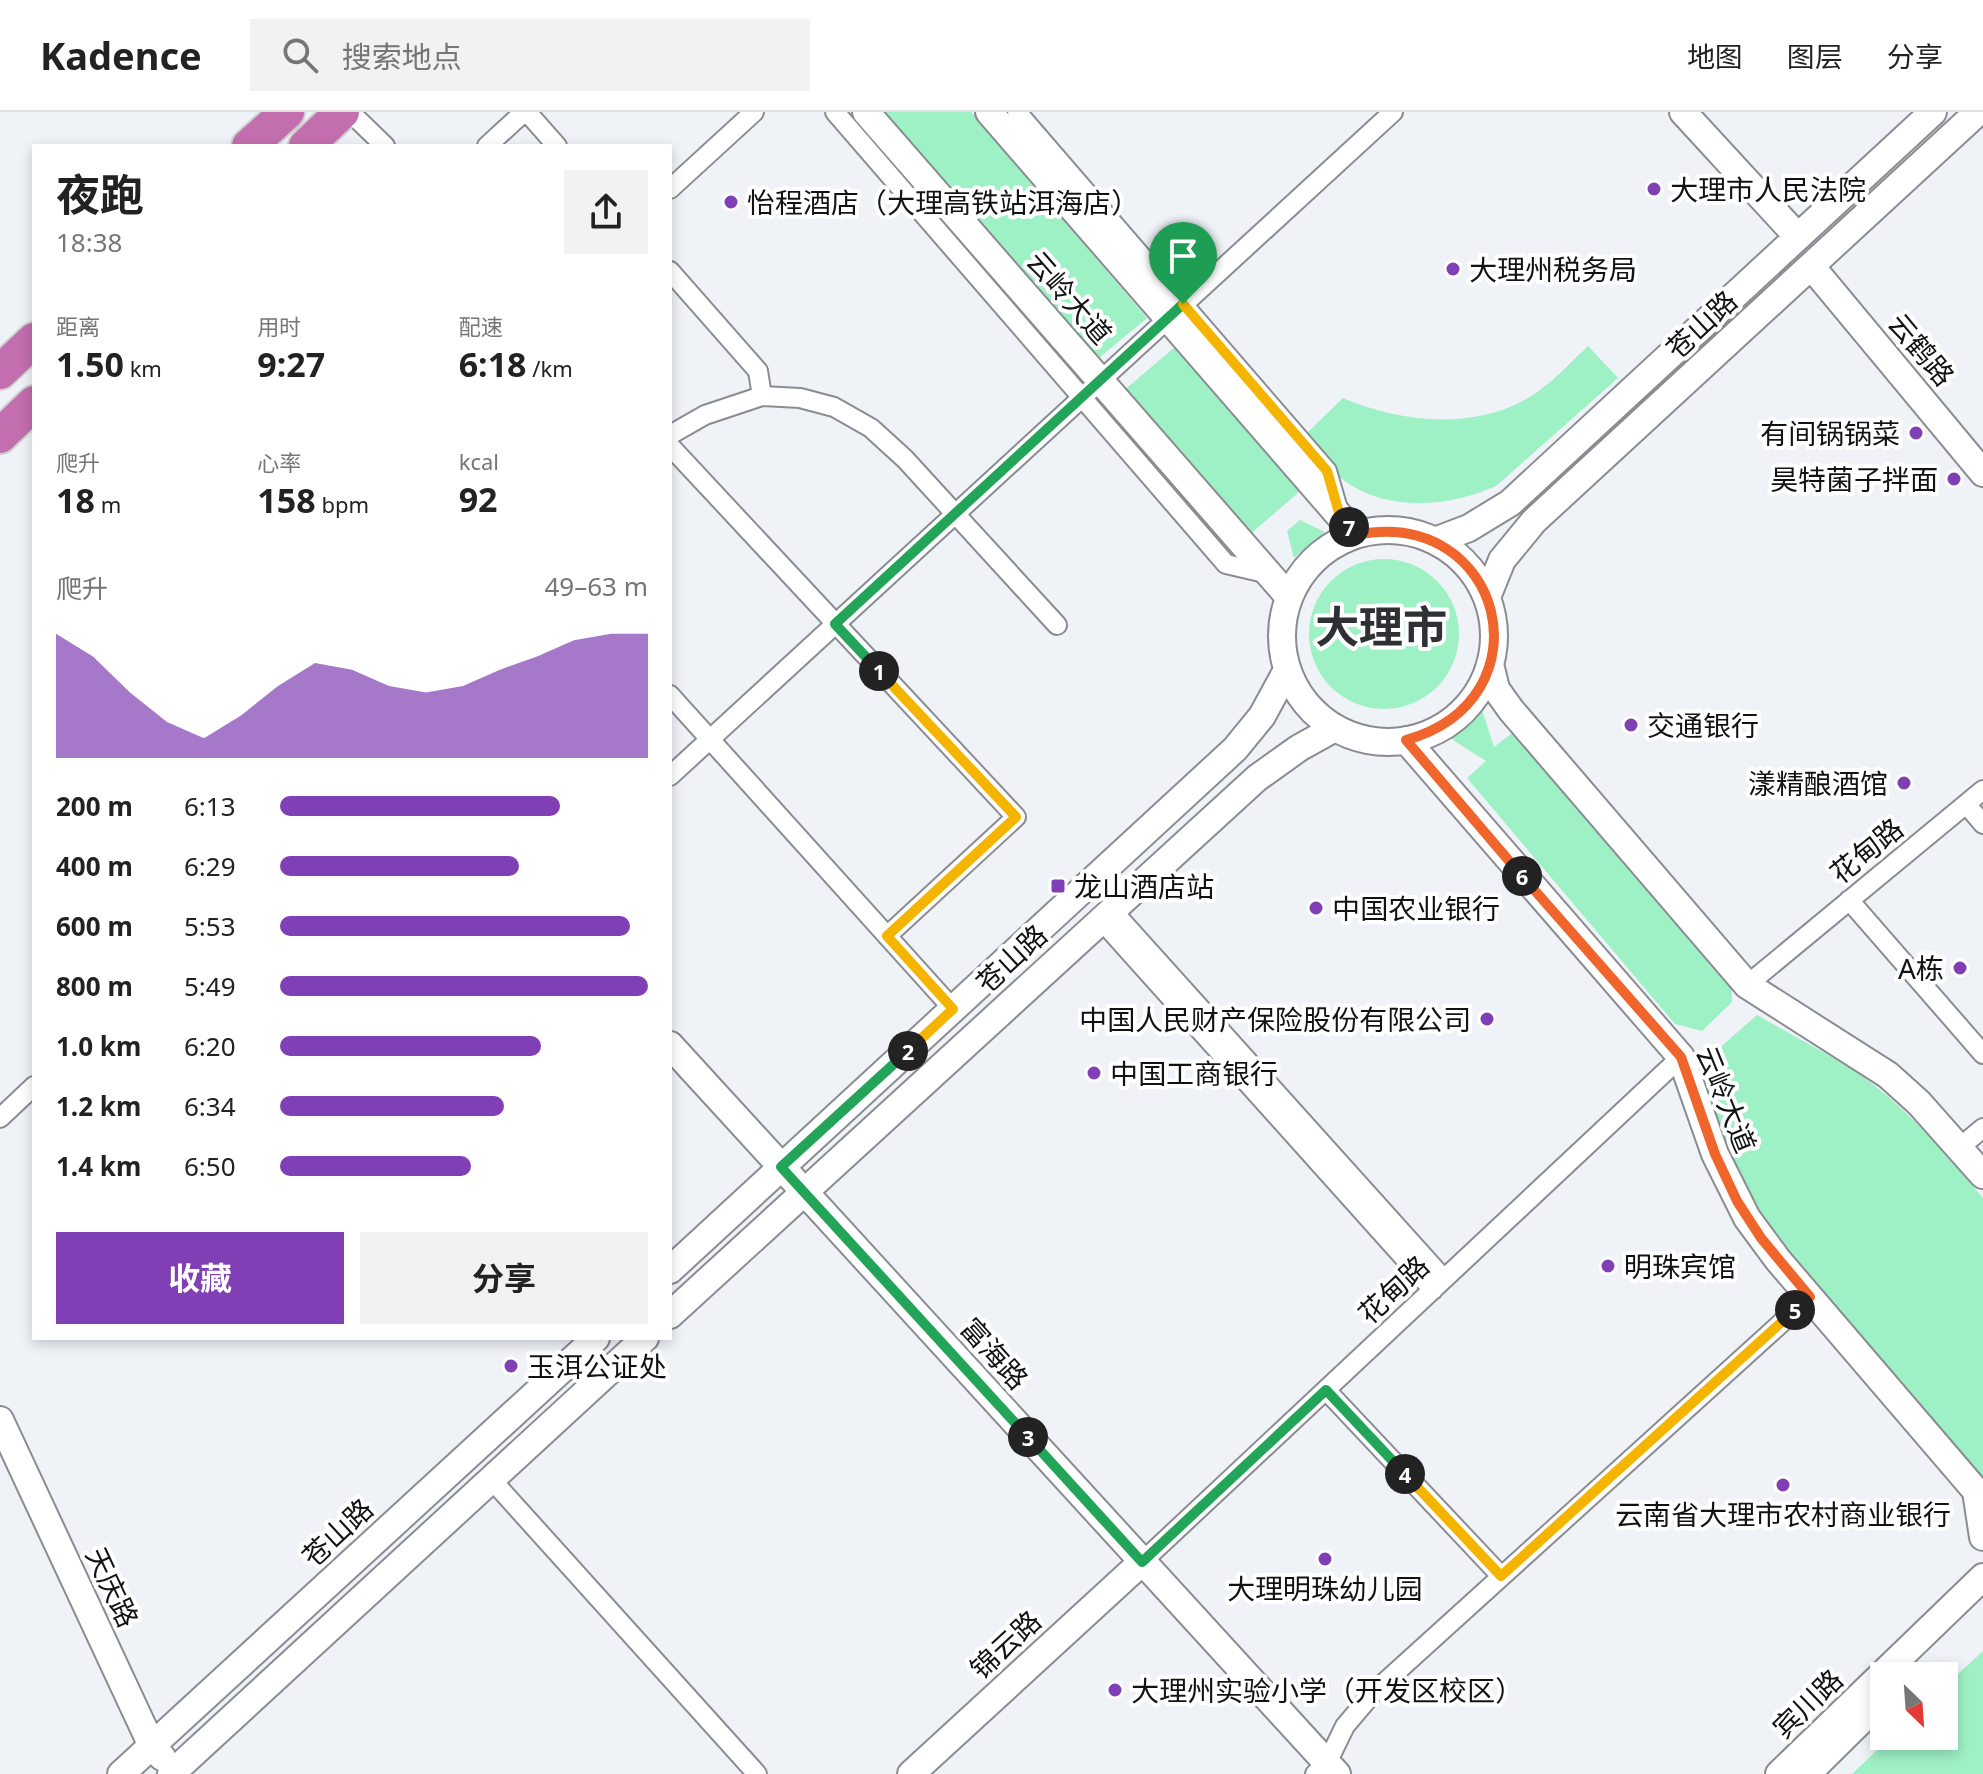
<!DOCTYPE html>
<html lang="zh">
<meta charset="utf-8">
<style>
:root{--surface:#fff;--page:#f2f2f2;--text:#222;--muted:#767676;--line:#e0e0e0;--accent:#803fb4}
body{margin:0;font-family:"Noto Sans","Noto Sans SC",sans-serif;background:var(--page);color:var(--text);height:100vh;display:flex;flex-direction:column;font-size:30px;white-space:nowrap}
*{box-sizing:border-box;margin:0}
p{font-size:26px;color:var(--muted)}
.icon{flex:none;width:44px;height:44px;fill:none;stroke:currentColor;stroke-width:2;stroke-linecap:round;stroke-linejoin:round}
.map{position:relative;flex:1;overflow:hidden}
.panel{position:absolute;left:32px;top:32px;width:640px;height:1196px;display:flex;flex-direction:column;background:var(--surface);border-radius:0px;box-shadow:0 4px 12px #0003}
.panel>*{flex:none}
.needle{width:52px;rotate:155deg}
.fabs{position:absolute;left:1870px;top:1550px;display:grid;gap:16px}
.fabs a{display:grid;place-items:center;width:88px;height:88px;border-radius:0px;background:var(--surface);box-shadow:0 4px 12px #0003;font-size:40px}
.pin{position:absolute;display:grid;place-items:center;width:68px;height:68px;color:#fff;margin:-82px -34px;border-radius:50% 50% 50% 0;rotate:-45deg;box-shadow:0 0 8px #0007}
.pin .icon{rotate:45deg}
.km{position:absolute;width:40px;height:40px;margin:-20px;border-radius:50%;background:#222;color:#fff;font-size:22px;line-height:40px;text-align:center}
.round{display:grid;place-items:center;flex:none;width:84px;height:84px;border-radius:0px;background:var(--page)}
.overview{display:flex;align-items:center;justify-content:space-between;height:136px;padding:0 24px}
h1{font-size:44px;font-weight:700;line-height:60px}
.figures{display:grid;grid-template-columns:repeat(3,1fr);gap:12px;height:136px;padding:8px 24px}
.figures div{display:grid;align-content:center}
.figures b{font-size:34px;font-weight:700}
.figures small{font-size:22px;font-weight:400}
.figures p{font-size:22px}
.chart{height:224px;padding:16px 24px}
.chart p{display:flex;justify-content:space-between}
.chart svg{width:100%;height:144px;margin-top:8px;fill:var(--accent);opacity:.7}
.cta{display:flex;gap:16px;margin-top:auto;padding:16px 24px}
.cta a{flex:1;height:92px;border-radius:0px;background:var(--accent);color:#fff;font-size:32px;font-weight:700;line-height:92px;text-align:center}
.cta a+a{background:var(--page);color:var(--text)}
ul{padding:0 24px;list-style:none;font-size:26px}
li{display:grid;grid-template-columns:128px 96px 1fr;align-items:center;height:60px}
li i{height:20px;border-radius:10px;background:var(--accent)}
header{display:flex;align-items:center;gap:48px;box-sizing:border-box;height:112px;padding:0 40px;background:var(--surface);border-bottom:2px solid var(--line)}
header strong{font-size:38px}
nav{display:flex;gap:44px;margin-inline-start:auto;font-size:28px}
.search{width:560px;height:72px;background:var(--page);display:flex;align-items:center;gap:20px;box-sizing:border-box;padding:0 28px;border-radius:0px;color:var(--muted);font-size:30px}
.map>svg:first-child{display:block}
.green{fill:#9ef1c4}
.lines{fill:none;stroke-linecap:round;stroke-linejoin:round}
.street-casing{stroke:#8a8c91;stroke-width:22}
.secondary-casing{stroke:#8a8c91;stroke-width:30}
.highway-casing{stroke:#cfd0d0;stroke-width:38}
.street{stroke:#fff;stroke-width:18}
.secondary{stroke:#fff;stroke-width:26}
.highway{stroke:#c36eaf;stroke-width:34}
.split-1-casing{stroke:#fff;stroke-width:16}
.split-2-casing{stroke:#fff;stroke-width:16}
.split-3-casing{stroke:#fff;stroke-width:16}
.split-4-casing{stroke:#fff;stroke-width:16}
.split-5-casing{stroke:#fff;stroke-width:16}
.split-6-casing{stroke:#fff;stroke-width:16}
.split-7-casing{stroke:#fff;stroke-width:16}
.split-8-casing{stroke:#fff;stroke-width:16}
.split-1{stroke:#22a559;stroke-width:10}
.split-2{stroke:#f5b400;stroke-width:10}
.split-3{stroke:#22a559;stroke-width:10}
.split-4{stroke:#22a559;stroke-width:10}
.split-5{stroke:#f5b400;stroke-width:10}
.split-6{stroke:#f0652b;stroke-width:10}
.split-7{stroke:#f0652b;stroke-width:10}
.split-8{stroke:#f5b400;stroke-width:10}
.poi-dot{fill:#803fb4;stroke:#fff;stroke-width:3}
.labels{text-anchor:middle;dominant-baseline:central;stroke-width:8;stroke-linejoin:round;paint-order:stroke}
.poi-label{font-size:28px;fill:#111214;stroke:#fff;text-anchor:start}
.street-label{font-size:28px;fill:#111214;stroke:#fff}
.town-label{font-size:44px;font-weight:bold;fill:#2f3034;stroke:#fff}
</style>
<header>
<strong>Kadence</strong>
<div class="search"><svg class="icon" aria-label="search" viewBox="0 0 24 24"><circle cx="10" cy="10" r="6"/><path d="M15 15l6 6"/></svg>搜索地点</div>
<nav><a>地图</a><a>图层</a><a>分享</a></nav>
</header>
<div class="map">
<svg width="1983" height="1662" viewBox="0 0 1983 1662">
<rect width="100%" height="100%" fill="#eff2f7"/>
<path class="green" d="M871 0H971L1147 206 1088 255Z
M1588 234 1618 266 1496 374C1449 395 1390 400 1346 370 1330 359 1317 338 1305 323L1343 286C1401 311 1476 319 1533 283 1553 270 1571 250 1588 234Z
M1175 235 1299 380 1247 425 1122 280Z
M1300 408 1325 420 1294 446 1287 419Z
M1309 522a75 75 0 1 1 150 0a75 75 0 1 1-150 0Z
M1480 592 1494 635 1515 619 1731 864 1732 890 1702 919 1675 912 1467 666 1486 649 1445 623Z
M1757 903C1796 926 1839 946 1875 974 1916 1006 1949 1046 1983 1086V1365L1764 1112 1746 1083 1692 960Z
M1983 1539V1662H1852L1892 1624H1944V1575Z"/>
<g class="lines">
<g class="street-casing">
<path id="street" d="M350 0 385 34
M527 0 557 34
M835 0 1226 452 1269 462
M1017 0 1327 359 1338 397
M487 34 524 0
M670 77 754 0
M670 159 758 259 762 284
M670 323 705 303 762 284 800 286 834 295 871 316 905 347 1057 513
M670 334 1016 705 887 824
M670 583 953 897
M670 664 1393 0
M1966 692 1983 712
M1849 788 1983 942
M1111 797 1444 1167
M1100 807 1433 1178
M1747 873 1983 678
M0 1006 34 974
M1959 1036 1983 1016
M1326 1278 1501 1464
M491 1367 757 1662
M1142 1450 1681 945
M1315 1662 1327 1651 1345 1614 1373 1581 1810 1185"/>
</g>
<g class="secondary-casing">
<path id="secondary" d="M866 0 1289 485
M989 0 1356 423
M1683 0 1798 125
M1811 154 1983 361
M1282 524a106 106 0 1 1 212 0a106 106 0 1 1-212 0Z
M1435 429 1469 416 1510 391 1933 0
M1487 485 1502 448 1534 409 1978 0
M1490 552 1496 577 1511 598 1747 873 1888 963 1919 991 1983 1063
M1406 628 1681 945 1715 1042 1747 1106 1778 1148 1976 1379
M670 933 1337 1662
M670 1158 1235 637 1262 604 1287 558
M670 1203 1257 666 1299 636 1335 616
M0 1308 152 1634 162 1645
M1976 1379 1983 1425
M121 1662 596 1226
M171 1662 645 1226
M911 1662 1142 1450
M1779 1662 1983 1465
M1807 1662 1884 1586"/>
</g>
<g class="highway-casing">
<path id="highway" d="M249 34 287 0
M306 34 342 0
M0 260 34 228
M0 324 34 291"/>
</g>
<use href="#street" class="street"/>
<use href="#secondary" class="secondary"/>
<use href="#highway" class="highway"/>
</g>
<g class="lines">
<g class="split-1-casing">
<path id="split-1" d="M879 559 835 512 1183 192"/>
</g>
<g class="split-2-casing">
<path id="split-2" d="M879 559 1016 705 887 824 953 897 908 939"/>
</g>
<g class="split-3-casing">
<path id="split-3" d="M908 939 781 1055 1028 1325"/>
</g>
<g class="split-4-casing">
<path id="split-4" d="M1028 1325 1142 1450 1326 1278 1405 1362"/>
</g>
<g class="split-5-casing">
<path id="split-5" d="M1405 1362 1501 1464 1795 1198"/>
</g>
<g class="split-6-casing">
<path id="split-6" d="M1522 764 1681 945 1715 1042 1737 1089 1761 1126 1810 1185 1795 1198"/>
</g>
<g class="split-7-casing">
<path id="split-7" d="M1349 415 1356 423C1503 393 1552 587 1406 628L1522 764"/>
</g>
<g class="split-8-casing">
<path id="split-8" d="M1183 192 1327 359 1340 404 1349 415"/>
</g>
<use href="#split-1" class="split-1"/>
<use href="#split-2" class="split-2"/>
<use href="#split-3" class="split-3"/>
<use href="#split-4" class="split-4"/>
<use href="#split-5" class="split-5"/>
<use href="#split-6" class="split-6"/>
<use href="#split-7" class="split-7"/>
<use href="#split-8" class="split-8"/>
</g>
<g class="poi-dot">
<circle cx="1654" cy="77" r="8"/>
<circle cx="731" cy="90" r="8"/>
<circle cx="1453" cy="157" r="8"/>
<circle cx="1916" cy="321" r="8"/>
<circle cx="1954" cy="367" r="8"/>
<circle cx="1631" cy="613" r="8"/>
<circle cx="1904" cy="671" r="8"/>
<rect x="1050" y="766" width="16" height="16" rx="4"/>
<circle cx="1316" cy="796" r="8"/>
<circle cx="1960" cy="856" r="8"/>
<circle cx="1487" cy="907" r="8"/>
<circle cx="1094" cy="961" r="8"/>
<circle cx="1608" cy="1154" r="8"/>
<circle cx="511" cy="1254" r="8"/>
<circle cx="1783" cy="1373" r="8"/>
<circle cx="1325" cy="1447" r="8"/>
<circle cx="1115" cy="1578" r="8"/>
</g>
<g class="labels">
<g class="poi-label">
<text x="1670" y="77">大理市人民法院</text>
<text x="747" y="90">怡程酒店（大理高铁站洱海店）</text>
<text x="1469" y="157">大理州税务局</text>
<text x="1900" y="321" text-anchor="end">有间锅锅菜</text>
<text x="1938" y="367" text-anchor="end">昊特菌子拌面</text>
<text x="1647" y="613">交通银行</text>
<text x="1888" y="671" text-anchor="end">漾精酿酒馆</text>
<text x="1074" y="774">龙山酒店站</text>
<text x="1332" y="796">中国农业银行</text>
<text x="1944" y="856" text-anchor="end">A栋</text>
<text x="1471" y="907" text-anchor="end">中国人民财产保险股份有限公司</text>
<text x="1110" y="961">中国工商银行</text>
<text x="1624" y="1154">明珠宾馆</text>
<text x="527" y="1254">玉洱公证处</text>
<text x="1783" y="1402" text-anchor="middle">云南省大理市农村商业银行</text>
<text x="1325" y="1476" text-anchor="middle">大理明珠幼儿园</text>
<text x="1131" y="1578">大理州实验小学（开发区校区）</text>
</g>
<g class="street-label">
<text transform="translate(1070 185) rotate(49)">云岭大道</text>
<text transform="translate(1701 212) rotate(-43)">苍山路</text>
<text transform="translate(1922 237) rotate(50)">云鹤路</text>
<text transform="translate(1866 738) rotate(-39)">花甸路</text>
<text transform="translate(1011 846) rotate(-43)">苍山路</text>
<text transform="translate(1727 987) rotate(68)">云岭大道</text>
<text transform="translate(1393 1177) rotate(-43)">花甸路</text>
<text transform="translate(995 1241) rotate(48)">富海路</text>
<text transform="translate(337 1420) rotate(-43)">苍山路</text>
<text transform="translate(113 1475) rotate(65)">天庆路</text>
<text transform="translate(1005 1532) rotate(-43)">锦云路</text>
<text transform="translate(1807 1591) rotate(-44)">宾川路</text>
</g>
<g class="town-label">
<text x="1381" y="514">大理市</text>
</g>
</g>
</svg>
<div class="fabs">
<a><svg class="needle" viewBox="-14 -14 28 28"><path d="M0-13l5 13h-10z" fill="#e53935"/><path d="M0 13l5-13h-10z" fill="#767676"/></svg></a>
</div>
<div class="pin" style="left:1183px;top:192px;background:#1e9e55"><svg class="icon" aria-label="arrive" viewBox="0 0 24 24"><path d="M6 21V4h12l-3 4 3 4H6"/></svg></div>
<b class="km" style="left:879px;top:559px">1</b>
<b class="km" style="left:908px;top:939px">2</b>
<b class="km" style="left:1028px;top:1325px">3</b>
<b class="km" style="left:1405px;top:1362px">4</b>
<b class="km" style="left:1795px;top:1198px">5</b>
<b class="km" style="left:1522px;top:764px">6</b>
<b class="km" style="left:1349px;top:415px">7</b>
<section class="panel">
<div class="overview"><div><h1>夜跑</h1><p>18:38</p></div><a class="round"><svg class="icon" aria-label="share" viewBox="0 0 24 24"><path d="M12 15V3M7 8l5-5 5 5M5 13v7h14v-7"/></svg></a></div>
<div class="figures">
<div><p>距离</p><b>1.50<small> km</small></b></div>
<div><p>用时</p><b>9:27</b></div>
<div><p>配速</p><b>6:18<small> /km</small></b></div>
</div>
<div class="figures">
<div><p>爬升</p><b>18<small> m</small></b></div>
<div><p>心率</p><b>158<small> bpm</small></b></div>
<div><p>kcal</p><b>92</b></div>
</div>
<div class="chart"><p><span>爬升</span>49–63 m</p>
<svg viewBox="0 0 160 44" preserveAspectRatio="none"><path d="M0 44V6L10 13L20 24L30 33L40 38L50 31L60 22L70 15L80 17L90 22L100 24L110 22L120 17L130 13L140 8L150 6L160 6V44z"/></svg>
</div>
<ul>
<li><b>200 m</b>6:13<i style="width:76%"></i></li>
<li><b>400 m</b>6:29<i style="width:65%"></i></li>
<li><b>600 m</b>5:53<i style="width:95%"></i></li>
<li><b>800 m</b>5:49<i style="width:100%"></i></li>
<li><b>1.0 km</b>6:20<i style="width:71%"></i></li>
<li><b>1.2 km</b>6:34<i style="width:61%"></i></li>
<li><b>1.4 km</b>6:50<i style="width:52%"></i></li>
</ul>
<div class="cta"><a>收藏</a><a>分享</a></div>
</section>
</div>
